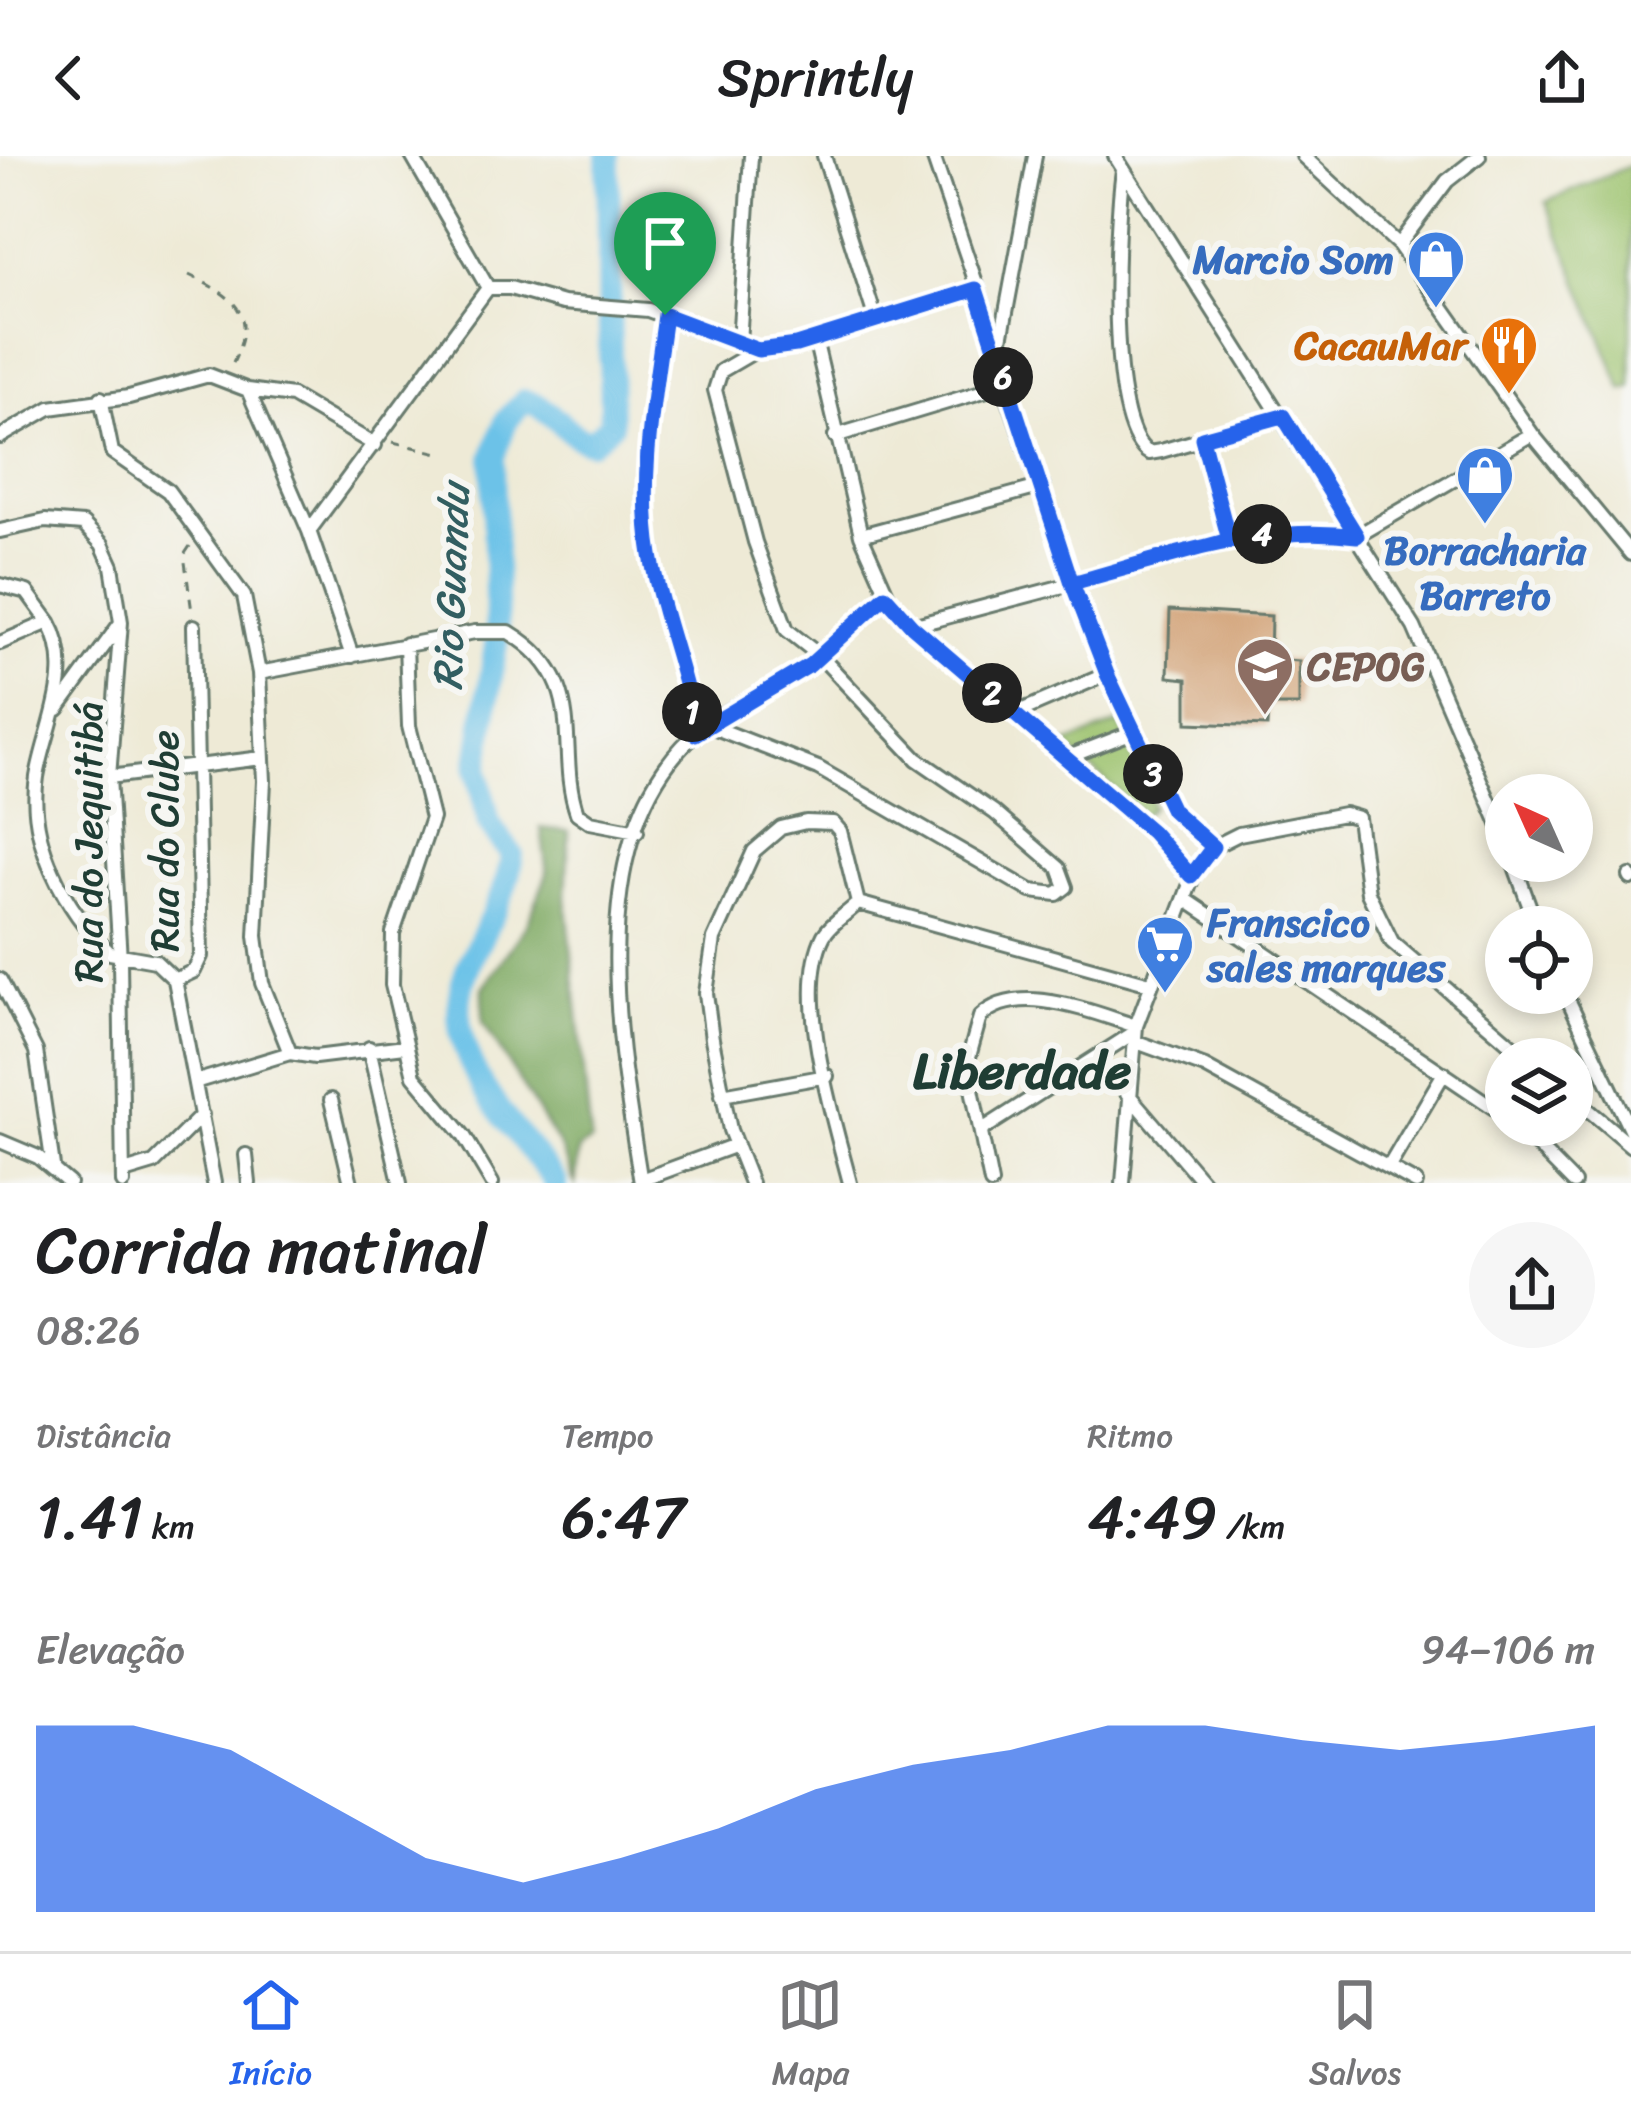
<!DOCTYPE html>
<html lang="pt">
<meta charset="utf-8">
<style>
:root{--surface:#fff;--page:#f6f6f6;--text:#202124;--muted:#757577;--line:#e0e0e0;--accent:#2563eb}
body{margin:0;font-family:Sriracha,sans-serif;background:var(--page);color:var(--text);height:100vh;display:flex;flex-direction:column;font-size:45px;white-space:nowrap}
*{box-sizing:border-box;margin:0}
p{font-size:39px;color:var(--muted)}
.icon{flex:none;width:66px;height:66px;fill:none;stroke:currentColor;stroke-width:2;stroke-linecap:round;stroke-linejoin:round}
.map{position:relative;height:1027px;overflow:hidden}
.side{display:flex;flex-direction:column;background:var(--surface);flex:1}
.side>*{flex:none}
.needle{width:78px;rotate:315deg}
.tools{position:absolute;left:1485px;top:618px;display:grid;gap:24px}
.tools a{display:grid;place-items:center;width:108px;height:108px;border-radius:50%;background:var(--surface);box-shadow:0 6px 18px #0003;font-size:60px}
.pin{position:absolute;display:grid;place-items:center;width:102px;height:102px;color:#fff;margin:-123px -51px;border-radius:50% 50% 50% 0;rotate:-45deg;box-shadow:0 0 12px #0007}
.pin .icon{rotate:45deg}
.km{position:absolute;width:60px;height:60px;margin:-30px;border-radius:50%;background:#222;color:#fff;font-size:33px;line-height:60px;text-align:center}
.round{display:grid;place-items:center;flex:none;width:126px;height:126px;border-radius:63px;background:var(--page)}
.summary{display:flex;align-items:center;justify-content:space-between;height:204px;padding:0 36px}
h1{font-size:66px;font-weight:600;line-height:90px}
.figures{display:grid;grid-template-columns:repeat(3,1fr);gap:18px;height:204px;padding:12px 36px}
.figures div{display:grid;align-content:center}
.figures b{font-size:60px;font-weight:600}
.figures small{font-size:33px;font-weight:400}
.figures p{font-size:33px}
.chart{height:336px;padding:24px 36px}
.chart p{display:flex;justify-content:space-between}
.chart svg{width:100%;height:216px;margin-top:12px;fill:var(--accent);opacity:.7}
header{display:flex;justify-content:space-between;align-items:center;height:156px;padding:0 36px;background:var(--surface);font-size:54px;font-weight:600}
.tab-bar{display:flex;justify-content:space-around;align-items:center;height:168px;border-top:3px solid var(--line);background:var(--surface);font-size:33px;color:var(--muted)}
.tab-bar a{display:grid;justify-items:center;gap:6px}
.tab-bar .selected{color:var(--accent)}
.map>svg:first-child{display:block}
.green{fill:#9cc26d;stroke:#5e8050;stroke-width:3}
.forest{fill:#7da860;stroke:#4e724a;stroke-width:3}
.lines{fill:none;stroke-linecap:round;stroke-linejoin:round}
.river{stroke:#6cc2e8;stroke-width:24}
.building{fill:#d1a075}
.minor-casing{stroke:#677a6d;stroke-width:18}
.path{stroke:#677a6d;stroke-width:3;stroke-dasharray:9 9;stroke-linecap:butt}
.minor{stroke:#fff;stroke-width:12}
.route-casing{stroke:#fff;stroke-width:24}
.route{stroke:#2563eb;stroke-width:15}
.labels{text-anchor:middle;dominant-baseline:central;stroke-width:12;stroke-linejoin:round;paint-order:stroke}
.shop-label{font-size:39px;font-weight:bold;fill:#366cbe;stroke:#f6f6f2;text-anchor:end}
.food-label{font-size:39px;font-weight:bold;fill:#c56008;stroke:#f6f6f2;text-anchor:end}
.education-label{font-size:39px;font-weight:bold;fill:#785e54;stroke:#f6f6f2;text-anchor:start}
.street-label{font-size:39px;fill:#1f3d34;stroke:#f6f6f2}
.water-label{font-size:42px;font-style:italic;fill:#325e61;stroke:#f6f6f2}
.district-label{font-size:51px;font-weight:bold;fill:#1f3d34;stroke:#f6f6f2}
</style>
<header><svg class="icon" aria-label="back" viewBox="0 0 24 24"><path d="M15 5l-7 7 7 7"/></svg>Sprintly<svg class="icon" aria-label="share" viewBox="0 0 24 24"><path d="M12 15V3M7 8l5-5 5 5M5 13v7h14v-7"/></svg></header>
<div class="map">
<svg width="1631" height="1027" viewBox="0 0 1631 1027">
<rect width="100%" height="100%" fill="#f6f6f2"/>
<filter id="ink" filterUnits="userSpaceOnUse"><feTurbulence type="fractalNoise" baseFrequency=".00833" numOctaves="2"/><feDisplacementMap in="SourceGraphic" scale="24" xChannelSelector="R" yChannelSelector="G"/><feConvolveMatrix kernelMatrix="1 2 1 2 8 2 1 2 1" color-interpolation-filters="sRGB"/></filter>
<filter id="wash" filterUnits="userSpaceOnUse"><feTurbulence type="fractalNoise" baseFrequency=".004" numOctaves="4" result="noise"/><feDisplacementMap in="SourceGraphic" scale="48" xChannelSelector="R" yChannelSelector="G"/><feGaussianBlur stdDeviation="2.7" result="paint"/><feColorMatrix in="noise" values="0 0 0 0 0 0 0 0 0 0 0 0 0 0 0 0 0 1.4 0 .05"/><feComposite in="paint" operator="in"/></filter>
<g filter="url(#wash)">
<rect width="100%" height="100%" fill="#eeead6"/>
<path class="green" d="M1631 9V232L1623 234 1546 46Z
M1120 567 1152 651 1144 659 1065 589Z"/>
<path class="forest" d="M541 672 569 675 566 741 591 985 579 993 575 1027 561 993 483 866V832L528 766 547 718Z"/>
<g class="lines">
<path class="river" d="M556 1027C515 970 443 907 462 830 474 783 506 749 512 699L489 668 477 613 497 482 493 302 506 265 524 245C552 249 564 280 591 286L611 268 608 0"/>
</g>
<g id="blocks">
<path class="building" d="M1170 454 1271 460 1270 503 1299 505V549H1268L1267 570 1187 567V523L1168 521Z"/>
</g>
</g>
<g filter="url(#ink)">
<use href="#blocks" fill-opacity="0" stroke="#677a6d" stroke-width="3"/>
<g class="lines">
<g class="minor-casing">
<path id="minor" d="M412 0 488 132
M824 0 876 164
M933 0 998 192
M1035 0 999 194 1004 229 1072 427 1133 576 1171 654 1213 691
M1115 0 1414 471 1506 684
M1303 0 1399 89 1532 278 1631 398
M1123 14C1116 63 1105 272 1149 297L1161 295 1283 260
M1399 89 1447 25 1479 0
M665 159C655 236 637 321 651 399 661 460 686 516 695 578
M815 183 861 379 893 451 1152 676 1191 720
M739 187 751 0
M248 234 309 375 352 500
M101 242 112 296 168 335 244 440 259 517 264 625 256 780 262 827 290 897
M835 280 1004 229
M0 281 50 252 129 241 209 219 248 234 292 240 375 289
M1201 282 1229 384
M0 375 45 365 83 368 102 388 112 410 121 466 109 621 120 803 123 1027
M309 375 488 132H510L563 147 648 154 757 194 796 189 976 133
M861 379 1043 330
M1357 380 1532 278
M0 429 27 436 49 466
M194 470 201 800 194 815 175 824 214 1027
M912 470 1260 378
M0 487 49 466C77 516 46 569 37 621 27 684 65 754 110 797L155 805 175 824
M406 488 409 570 432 662 393 777 392 829 414 920 464 980 492 1027
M259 517 475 476H509C592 526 554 592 577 657L590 666 637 675
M58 553 120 468
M1016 557 1107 518
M708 569 818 612 1031 735 1057 738 1066 731 1059 712 994 656 917 603 820 500 787 474 755 386 715 234 721 215 757 194
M1066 602 1133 576
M109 621 262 602
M1513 705 1537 771
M1630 720 1631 722
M1185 743 1506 960
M858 747 1150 828
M0 824 36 895 53 1010
M1565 837 1631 975
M1134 885 1205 911 1416 1027
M369 892 400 1027
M198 925 290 897 315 901 405 890
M1127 937 1204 1027
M722 939 827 920
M1572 940 1631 990
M331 944 351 1027
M1517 969 1574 1027
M982 974 1135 876
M0 985 38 1001 69 1027
M246 999 249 1027
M1390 1009 1444 917
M124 1016 154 1007 202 959
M641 1024 736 989
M641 1027C620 893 579 685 693 580 724 552 769 537 803 514 833 493 857 464 885 441
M751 1027 730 974 712 883 706 837 714 783 754 695 781 672 806 666 833 667 840 675 858 747
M850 1027C834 964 793 838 824 779 832 766 847 758 858 747
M991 1027 967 908 980 861C1018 824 1093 857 1136 870
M1123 1027 1136 870 1197 710 1213 691 1239 678 1344 658 1358 662 1368 737 1392 786 1528 903"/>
</g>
<path class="path" d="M189 119C241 144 258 160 229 215
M393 286 443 298
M1275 377H1337
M190 390 184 399 192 456"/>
<use href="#minor" class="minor"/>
</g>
</g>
<g class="lines" filter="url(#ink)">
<g class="route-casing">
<path id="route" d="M665 159C655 236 638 321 651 399 661 460 687 516 695 578L810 509 885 440 912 470 1152 676 1191 720 1213 691 1172 654 1107 518 1072 427C1167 401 1258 367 1357 380L1283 260 1202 282 1229 384 1072 427 976 133 796 189 758 194 665 159"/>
</g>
<use href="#route" class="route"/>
</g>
<defs>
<g id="shop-pin" transform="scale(3)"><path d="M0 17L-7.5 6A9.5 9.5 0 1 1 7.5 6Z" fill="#3f7fe0" stroke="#f6f6f2"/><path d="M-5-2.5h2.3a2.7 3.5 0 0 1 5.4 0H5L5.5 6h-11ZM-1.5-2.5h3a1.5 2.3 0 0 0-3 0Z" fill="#fff"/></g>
<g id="restaurant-pin" transform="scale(3)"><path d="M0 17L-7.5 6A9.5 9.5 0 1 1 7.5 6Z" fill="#e8710a" stroke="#f6f6f2"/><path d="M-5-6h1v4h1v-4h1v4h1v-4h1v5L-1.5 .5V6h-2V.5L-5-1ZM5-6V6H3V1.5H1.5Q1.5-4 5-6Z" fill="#fff"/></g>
<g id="school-pin" transform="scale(3)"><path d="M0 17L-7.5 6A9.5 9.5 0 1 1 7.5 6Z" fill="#8d6e63" stroke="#f6f6f2"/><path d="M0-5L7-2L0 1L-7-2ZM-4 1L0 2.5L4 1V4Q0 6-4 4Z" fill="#fff"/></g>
<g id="supermarket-pin" transform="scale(3)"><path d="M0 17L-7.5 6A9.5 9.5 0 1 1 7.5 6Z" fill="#3f7fe0" stroke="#f6f6f2"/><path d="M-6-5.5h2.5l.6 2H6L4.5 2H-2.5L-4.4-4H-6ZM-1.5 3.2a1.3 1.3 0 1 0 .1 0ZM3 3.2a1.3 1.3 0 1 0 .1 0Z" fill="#fff"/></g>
</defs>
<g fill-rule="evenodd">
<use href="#shop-pin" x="1436" y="103"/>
<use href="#restaurant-pin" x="1509" y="189"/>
<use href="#shop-pin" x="1485" y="319"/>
<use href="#school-pin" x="1265" y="510"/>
<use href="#supermarket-pin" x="1165" y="788"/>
</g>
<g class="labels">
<g class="shop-label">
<text x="1394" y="103">Marcio Som</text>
<text x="1485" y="394" text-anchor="middle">Borracharia<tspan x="1485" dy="45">Barreto</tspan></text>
<text x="1207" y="766" text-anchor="start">Franscico<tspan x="1207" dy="45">sales marques</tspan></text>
</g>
<g class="food-label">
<text x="1467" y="189">CacauMar</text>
</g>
<g class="education-label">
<text x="1307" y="510">CEPOG</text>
</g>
<g class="street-label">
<text transform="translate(164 685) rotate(-90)">Rua do Clube</text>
<text transform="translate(88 686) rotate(-90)">Rua do Jequitibá</text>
</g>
<g class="water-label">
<text transform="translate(451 431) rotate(-88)">Rio Guandu</text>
</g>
<g class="district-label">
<text x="1022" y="915">Liberdade</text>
</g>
</g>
</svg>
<div class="tools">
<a><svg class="needle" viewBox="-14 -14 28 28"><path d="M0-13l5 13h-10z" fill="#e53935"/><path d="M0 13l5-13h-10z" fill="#757577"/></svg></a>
<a><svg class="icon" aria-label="locate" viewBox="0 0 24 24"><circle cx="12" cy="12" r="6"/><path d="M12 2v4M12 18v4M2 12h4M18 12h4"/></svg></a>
<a><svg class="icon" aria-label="layers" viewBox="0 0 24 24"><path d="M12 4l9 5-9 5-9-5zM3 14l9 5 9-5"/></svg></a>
</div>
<div class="pin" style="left:665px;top:159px;background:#1e9e55"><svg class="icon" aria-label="arrive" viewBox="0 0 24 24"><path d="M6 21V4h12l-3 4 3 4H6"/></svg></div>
<b class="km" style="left:692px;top:556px">1</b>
<b class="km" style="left:992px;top:537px">2</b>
<b class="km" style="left:1153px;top:618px">3</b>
<b class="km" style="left:1262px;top:378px">4</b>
<b class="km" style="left:1003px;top:221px">6</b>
</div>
<section class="side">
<div class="summary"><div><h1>Corrida matinal</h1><p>08:26</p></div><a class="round"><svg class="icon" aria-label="share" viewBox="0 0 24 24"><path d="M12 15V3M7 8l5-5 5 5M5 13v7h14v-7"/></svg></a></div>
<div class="figures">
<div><p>Distância</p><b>1.41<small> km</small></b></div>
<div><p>Tempo</p><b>6:47</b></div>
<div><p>Ritmo</p><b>4:49<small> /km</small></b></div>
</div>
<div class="chart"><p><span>Elevação</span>94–106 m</p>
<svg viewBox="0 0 160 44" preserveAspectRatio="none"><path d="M0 44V6L10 6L20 11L30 22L40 33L50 38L60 33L70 27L80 19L90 14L100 11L110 6L120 6L130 9L140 11L150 9L160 6V44z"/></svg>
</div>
</section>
<nav class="tab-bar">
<a class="selected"><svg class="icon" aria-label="home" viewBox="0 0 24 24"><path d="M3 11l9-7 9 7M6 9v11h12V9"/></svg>Início</a>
<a><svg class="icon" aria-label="map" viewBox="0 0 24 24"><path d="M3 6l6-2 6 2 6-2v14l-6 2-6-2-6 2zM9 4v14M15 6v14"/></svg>Mapa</a>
<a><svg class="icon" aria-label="saved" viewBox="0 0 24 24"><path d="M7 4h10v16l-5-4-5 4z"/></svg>Salvos</a>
</nav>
